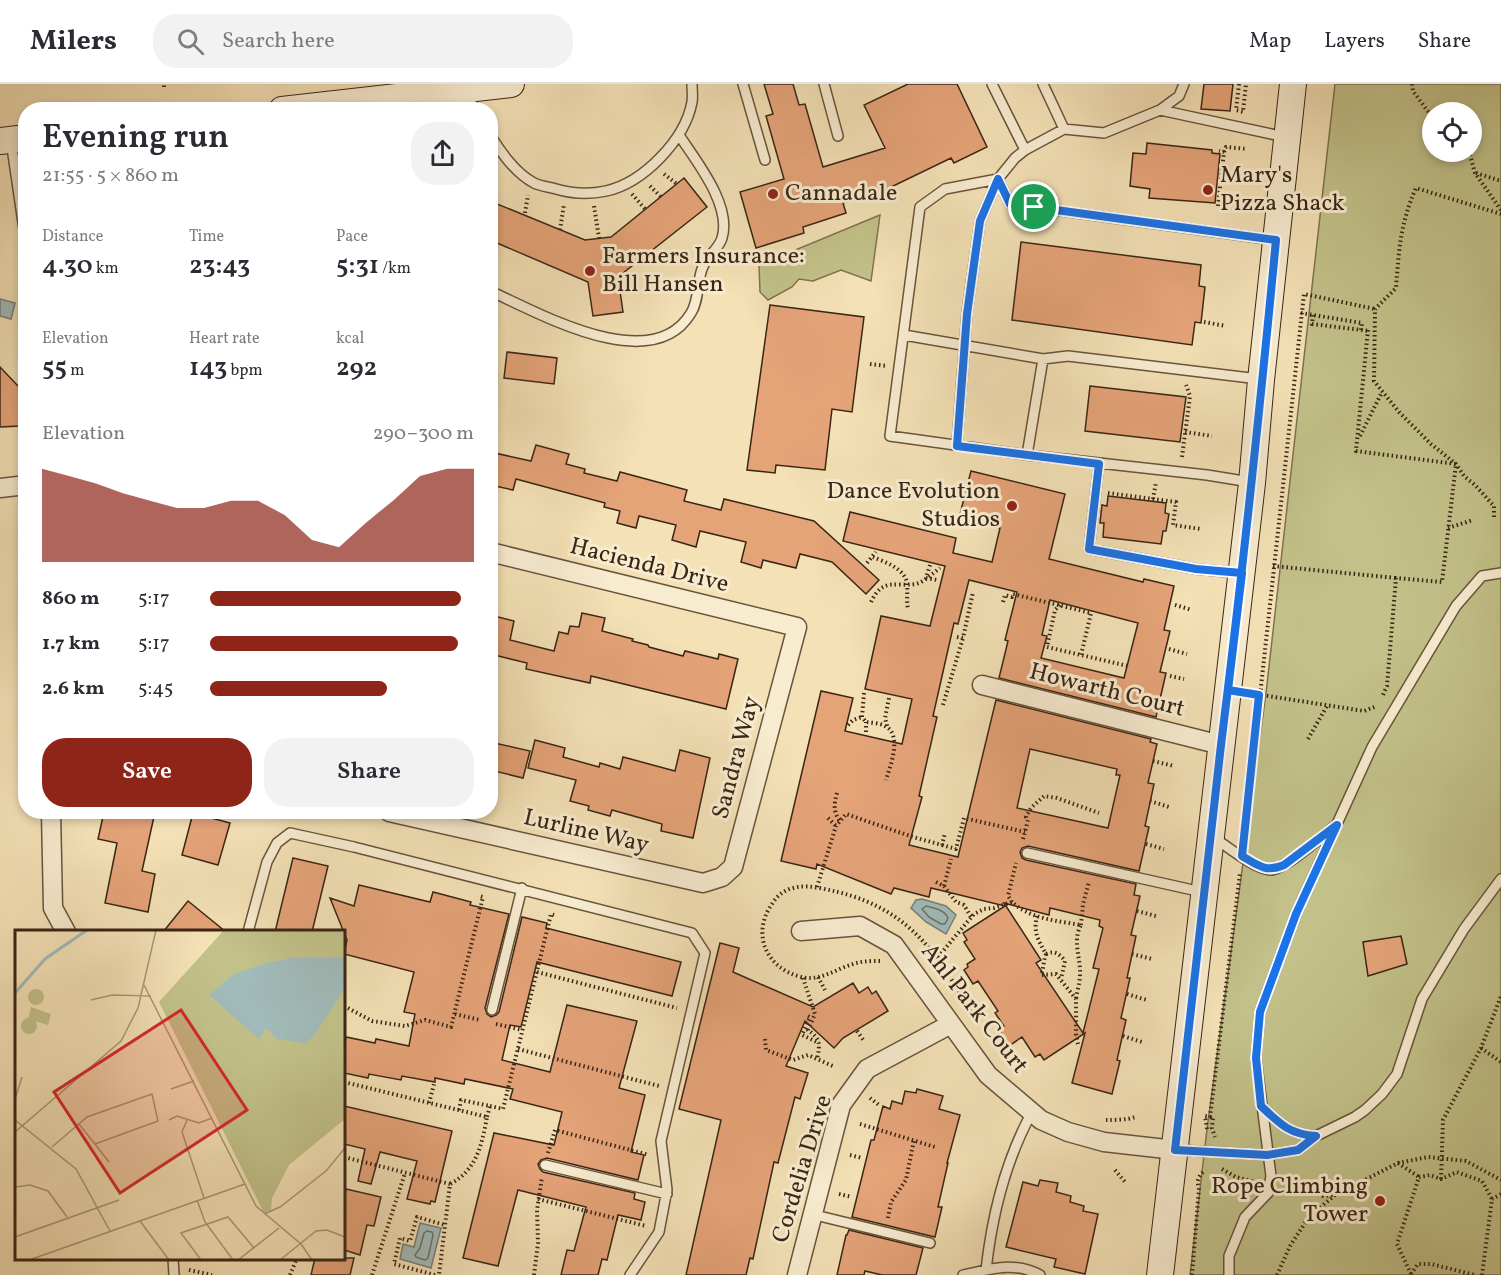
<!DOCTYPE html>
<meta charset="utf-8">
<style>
:root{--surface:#fff;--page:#f2f2f3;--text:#2b2b33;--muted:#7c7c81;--line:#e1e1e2;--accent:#8f2418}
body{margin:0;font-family:Vollkorn,serif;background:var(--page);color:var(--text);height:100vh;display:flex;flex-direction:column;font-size:22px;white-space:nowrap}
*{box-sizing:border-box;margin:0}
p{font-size:20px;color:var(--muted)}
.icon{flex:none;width:33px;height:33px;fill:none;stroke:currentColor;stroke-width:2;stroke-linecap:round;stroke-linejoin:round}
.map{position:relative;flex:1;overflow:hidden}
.panel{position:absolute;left:18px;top:18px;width:480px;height:717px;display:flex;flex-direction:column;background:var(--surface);border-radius:24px;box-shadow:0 3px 9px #0003}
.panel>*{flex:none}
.fabs{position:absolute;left:1422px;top:18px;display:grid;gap:12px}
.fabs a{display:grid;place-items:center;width:60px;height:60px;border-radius:50%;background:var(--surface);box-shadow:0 3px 9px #0003;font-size:30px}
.pin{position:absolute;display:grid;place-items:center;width:51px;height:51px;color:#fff;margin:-26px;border:3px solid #fff;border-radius:50%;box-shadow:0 2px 6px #0007}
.round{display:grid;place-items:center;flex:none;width:63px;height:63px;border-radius:24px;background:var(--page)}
.overview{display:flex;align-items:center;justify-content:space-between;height:102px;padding:0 24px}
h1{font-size:33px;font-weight:600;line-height:45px}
.metrics{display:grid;grid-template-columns:repeat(3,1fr);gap:9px;height:102px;padding:6px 24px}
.metrics div{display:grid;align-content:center}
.metrics b{font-size:26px;font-weight:600}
.metrics small{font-size:16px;font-weight:400}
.metrics p{font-size:16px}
.chart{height:168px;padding:12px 24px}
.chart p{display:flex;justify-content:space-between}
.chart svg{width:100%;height:108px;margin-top:6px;fill:var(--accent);opacity:.7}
.primary-button{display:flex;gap:12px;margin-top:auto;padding:12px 24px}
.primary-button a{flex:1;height:69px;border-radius:24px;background:var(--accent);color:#fff;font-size:24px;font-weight:600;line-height:69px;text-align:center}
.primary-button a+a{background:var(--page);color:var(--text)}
ul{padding:0 24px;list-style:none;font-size:20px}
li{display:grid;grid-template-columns:96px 72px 1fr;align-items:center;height:45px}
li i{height:15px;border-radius:8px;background:var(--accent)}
header{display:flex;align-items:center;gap:36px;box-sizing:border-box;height:84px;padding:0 30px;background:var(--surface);border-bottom:2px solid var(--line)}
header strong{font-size:28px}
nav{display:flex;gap:33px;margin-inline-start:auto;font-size:21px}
.search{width:420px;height:54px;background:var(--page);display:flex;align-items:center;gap:15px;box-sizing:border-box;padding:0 21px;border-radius:24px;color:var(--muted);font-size:22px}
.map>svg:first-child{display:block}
.green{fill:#c2c189;stroke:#7e734f;stroke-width:1.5;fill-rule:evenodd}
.water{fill:#a1bbba;stroke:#787f78;stroke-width:1.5}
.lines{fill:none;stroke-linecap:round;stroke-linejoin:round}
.shore{stroke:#6e7068;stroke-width:1.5}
.building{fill:#e5a378;stroke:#3a2515;stroke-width:1.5;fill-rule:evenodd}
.lane-casing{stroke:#68543d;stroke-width:12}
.street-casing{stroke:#68543d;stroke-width:21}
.secondary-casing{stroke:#3a2515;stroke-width:28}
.path{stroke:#3a2515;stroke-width:4;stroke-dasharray:1.5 3;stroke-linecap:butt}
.lane{stroke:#f8ecd0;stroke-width:9}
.street{stroke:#f8ecd0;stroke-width:18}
.secondary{stroke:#f8ecd0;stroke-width:26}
.route-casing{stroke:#fff;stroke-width:12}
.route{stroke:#1a73e8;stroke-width:8}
.poi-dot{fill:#8f2418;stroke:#f8ecd0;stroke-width:2}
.labels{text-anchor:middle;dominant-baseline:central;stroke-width:6;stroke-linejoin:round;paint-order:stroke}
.poi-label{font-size:24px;fill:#3a2515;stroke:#f8ecd0;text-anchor:start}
.street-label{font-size:24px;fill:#3a2515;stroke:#f8ecd0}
.inset-river{fill:none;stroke:#a1bbba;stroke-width:3}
.inset-road{fill:none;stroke:#aa9676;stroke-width:1.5}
.view{fill:#d62828;fill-opacity:0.15;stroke:#d62828;stroke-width:3}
.inset-edge{fill:none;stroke:#3a2515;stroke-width:3}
</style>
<header>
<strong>Milers</strong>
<div class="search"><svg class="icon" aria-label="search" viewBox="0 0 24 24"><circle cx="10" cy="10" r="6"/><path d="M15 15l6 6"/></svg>Search here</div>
<nav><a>Map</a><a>Layers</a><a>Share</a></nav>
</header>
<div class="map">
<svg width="1501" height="1191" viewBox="0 0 1501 1191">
<rect width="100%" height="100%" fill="#f4e1b6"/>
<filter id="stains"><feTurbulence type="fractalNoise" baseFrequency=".00333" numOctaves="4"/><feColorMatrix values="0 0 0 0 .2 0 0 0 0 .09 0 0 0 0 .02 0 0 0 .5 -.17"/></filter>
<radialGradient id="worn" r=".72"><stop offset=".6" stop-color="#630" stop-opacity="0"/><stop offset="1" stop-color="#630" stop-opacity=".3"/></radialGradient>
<path class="green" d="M1335 0H1501V1191H1190L1207 1045 1266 609ZM1432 28H1472V68H1432Z
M880 131 871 197 841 186 813 197 799 195 792 203 768 216 760 208 759 181Z"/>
<path class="water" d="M0 215 15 219 11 235 0 232Z
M922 815 946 822 956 831 946 850 926 838 911 824 916 816Z
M420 1139 441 1144 431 1184 400 1175 403 1160 414 1163Z"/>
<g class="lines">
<path class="shore" d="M926 822C934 824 945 826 948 834L945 840H941L929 833 922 825Z
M427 1147 432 1148 433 1151 428 1174 425 1176 416 1173 415 1171 420 1164 424 1149Z"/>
</g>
<path class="building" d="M764 0H793L799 21 805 20 823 83 885 64 864 21 908 0H957L987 63 954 79 951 74 887 105 843 119 846 129 803 143 804 149 756 164 740 108 784 95 766 32 773 30Z
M1204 0H1233L1230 27 1201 25Z
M1147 59 1212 66V69L1220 70 1215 119 1149 114 1150 105 1130 102 1133 69 1146 70Z
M684 94 707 123 618 193 623 228 593 232 588 198 490 156V117L585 156 611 153Z
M1021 158 1201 181 1199 202 1205 203 1201 239 1195 238 1192 261 1012 236Z
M770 221 864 233 852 328 832 325 825 386 776 381 775 389 747 386Z
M507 268 557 274 554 300 504 294Z
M0 283 18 302H26V325L19 326 20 342 0 343Z
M1090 302 1186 313 1180 358 1085 347Z
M536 361 569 370 566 380 585 385 584 389 617 397 620 388 687 406 684 417 721 426 724 415 814 437 879 496 866 510 832 478 800 470 796 484 763 476 761 484 741 478 746 458 700 447 696 463 672 456 676 441 639 432 636 444 617 439 620 427 604 423 605 419 516 395 513 406 490 401V368L531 377Z
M971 387 1065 410 1049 475 1143 498 1144 495 1174 502 1164 546 1170 547 1160 588 1166 589 1156 633 999 594 1008 557 1005 556 1017 508 969 496 958 540 954 539 933 632 937 633 919 712 922 713 909 761 958 773 996 616 1151 655 1150 658 1157 660 1148 699 1154 700 1145 742 1149 743 1139 787 1028 762 1022 764 1020 768 1022 774 1026 776 1136 800 1134 811 1140 812 1131 851 1136 852 1127 894H1130L1121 934 1126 936 1117 976 1120 977 1112 1010 1072 999 1085 949 1044 976 1040 970 1035 973 1022 953 1009 962 999 946 1004 942 995 929 998 927 978 897 973 900 964 886 968 883 967 880 975 875 964 858 967 856 963 849 1005 822 931 804 929 813 894 804 891 810 817 780 816 785 781 777 821 607 853 614 845 647 902 660 912 615 865 605 881 532 930 542 945 482 843 457 850 428 956 454 953 469 992 478 1000 444 959 434ZM1050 516 1138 539 1124 594 1041 574 1047 552 1042 551ZM1030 665 1117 685 1116 691H1120L1108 744 1017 724ZM1004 819 1049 831 1050 824 1100 836 1099 842 1103 844 1093 884 1099 885 1083 949 1036 879 1041 876Z
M1108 412 1166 419 1165 429 1169 430 1166 447H1163L1161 460 1103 453 1104 439H1100L1102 421 1107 422Z
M582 529 605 534 602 547 633 555 632 557 648 561 649 563 683 572 685 567 718 575 719 570 738 575 726 625 591 592 590 599 526 585 527 579 490 570V531L514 537 510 556 554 567 559 548 568 550 570 542 579 543Z
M535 656 565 664 563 673 599 683 600 679 620 685 623 673 675 687 680 666 710 674 693 754 661 747 662 740 612 726 610 732 588 726 589 722 570 717 576 696 528 684Z
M490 658 530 667 523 694 490 686Z
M104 728H155L142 787 155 790 148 828 105 819 117 759 98 755Z
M193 729 230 739 218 781 182 771Z
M293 774 328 782 312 848H275Z
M359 801 430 818 433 808 471 818 470 821 509 830 485 924 487 930 491 933 496 931 499 928 522 833 547 839 546 844 681 878 672 912 537 878 521 943 510 941 502 976 550 988 567 921 637 937 619 1004 645 1011 631 1068 644 1071 638 1096 547 1074 541 1076 538 1080 540 1085 543 1088 635 1109 634 1115 645 1118 641 1136 618 1131 607 1176 602 1175 598 1191H561L567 1166 574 1167 586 1123 518 1106 498 1182 463 1174 494 1049 554 1061 562 1028 510 1015 513 1005 465 995 464 1000 435 994V998L402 992 401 996 369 990 368 994 344 989V964L346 953 375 959 376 955 409 962 415 930 404 928 414 888 344 870 347 856 330 814 354 822Z
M188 817 226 848H163Z
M1401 852 1407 880 1368 892 1363 858Z
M720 859 739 864 733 888 813 923 853 899 859 909 868 903 872 910 876 907 888 927 843 954 834 964 805 937 786 982 808 989 800 1015 795 1013 778 1079 774 1078 753 1175 750 1174 746 1191H686L721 1036 679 1025Z
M917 1005 943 1012 939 1025 960 1031 947 1079H948L938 1123H942L935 1153 852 1133 871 1056H874L883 1022 890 1025 892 1017 902 1020 905 1007 916 1009Z
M344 1022 452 1047 435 1118 431 1117 430 1120 407 1115 417 1077 380 1068 371 1100 358 1097 365 1065 344 1060Z
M1040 1096 1058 1099 1056 1108 1071 1112 1070 1118 1084 1122 1083 1127 1098 1130 1085 1190 1054 1183 1056 1175 1006 1163 1023 1098 1038 1102Z
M346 1105 381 1113 374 1142 367 1141 360 1171 344 1166V1116Z
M849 1146 923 1164 916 1191H882L865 1187 864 1191H837L846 1151H847Z
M315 1174H354L350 1191H311Z"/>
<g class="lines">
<g class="lane-casing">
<path id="lane" d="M743 0 765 76
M824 0 838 52
M992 0 1025 66
M1043 0 1064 45
M465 7 475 26
M1160 26 1179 12 1184 0
M490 51C501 68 515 89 534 99 540 102 549 103 556 105 573 110 588 111 606 107 643 99 685 56 692 18 693 13 692 6 692 0
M11 57 26 159
M490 207C539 229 652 294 691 229 699 217 697 198 702 185 706 173 719 165 722 154 732 121 696 77 679 51
M904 251 1043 275 1068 272 1259 295
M1043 275 1027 371 1207 391 1250 398
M957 361 967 229 980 137 998 95 1015 74 1025 66 1064 45 1104 49 1160 26 1285 53
M1027 371 890 352 920 123 945 105 998 95 1010 120 1274 156
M1099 380 1089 465 1196 485 1239 489
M1213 753C1227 762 1254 785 1270 786 1285 786 1322 752 1335 742
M1027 769 1202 808
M248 848 267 778 277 759 290 749 354 763 692 849 705 869 661 1057 667 1106 659 1148 630 1191
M492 926 522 804
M1261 1022C1280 1040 1289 1050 1316 1052
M1177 1066 1267 1071 1298 1066 1316 1052 1355 1033 1365 1026 1382 1010 1397 990 1422 915 1464 845 1501 795
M545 1081 667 1110
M811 1130 930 1159
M173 1174 174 1191
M986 1186C992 1132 1005 1078 1031 1030
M963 1191C991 1185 1014 1177 1040 1191
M1229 1191V1172L1245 1133 1268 1109 1271 1092 1256 974 1260 928 1296 830 1372 663 1456 522 1482 492 1501 489"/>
</g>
<g class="street-casing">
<path id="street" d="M0 404 26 401
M982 601 1221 661
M51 728 53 824 66 848
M389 728 703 799 722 793 733 783 797 543 490 468
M801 847 860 842 894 861 988 991 1041 1036 1068 1048 1104 1058 1175 1066
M797 1191 841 1021 867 985 951 940"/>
</g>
<g class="secondary-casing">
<path id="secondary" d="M282 26 511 0
M0 57 26 54
M1160 1191 1252 399 1261 296 1293 0"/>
</g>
<path class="path" d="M1239 0 1236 26 1243 28 1246 0
M1412 0 1413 7 1432 33
M164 3V0
M1224 68 1226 63 1247 65
M1466 68 1470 71 1475 89 1501 126
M1476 89 1501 97
M664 90 677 100
M650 102 661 113
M632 110 645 125
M594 122 599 154
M1218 122 1224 68 1219 67
M525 129 528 111
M560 146 564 120
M1301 229 1362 239 1361 246
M1313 231 1312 240 1370 247
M1204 238 1226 242
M1368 246 1356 367 1456 380 1442 498 1396 494 1387 602 1382 613
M870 280 887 282
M1185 348 1212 352
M1360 352 1382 308
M1182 373 1190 312 1186 301
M1108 409 1176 418 1173 441 1201 445
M1153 415 1156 398
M1494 433V422L1475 401 1464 392 1456 380 1431 360 1399 328 1374 297 1375 225 1396 204C1399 166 1400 140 1416 104L1501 130
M1448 444 1473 436
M873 473C885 478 906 485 907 500 908 509 906 516 908 525
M867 479 876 468
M930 481 926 494 937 496
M1273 482 1396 494
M871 518C883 493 895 503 916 500 924 498 933 489 940 484
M1003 518 1005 511 1012 513 1013 510 1091 529 1081 571
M1060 521 1055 526 1047 563 1128 582
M1175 521 1192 526
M957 553 963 554 973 508
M1169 565 1187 570
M1170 592 1184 595
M864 609 862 633 866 638C872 639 880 639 885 642 903 651 890 682 886 696
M1249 609 1364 627 1377 622
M943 621 963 554
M848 641 853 636 862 633
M887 642 885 634 889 614
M866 648V638
M1308 655 1327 622
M1153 677 1174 682
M837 709C834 720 833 728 840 737
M1150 717 1169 723
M828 734 836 742
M1023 755 1028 736 1026 733 1031 724 1044 712 1057 714 1099 729
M1244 758 1304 210 1375 225
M1146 760 1164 765
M942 761 956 765 964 734 1025 748
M936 798 944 802 956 818 964 821 971 833
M944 802 951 775
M817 803 836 742 846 730 913 753 942 761 945 749
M1012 818 1008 812 1016 779
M1137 827 1156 832
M1037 832C1033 848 1038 856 1046 870 1054 866 1060 870 1065 877L1061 895
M1081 841 1083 820 1089 798
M1046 870C1043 878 1044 883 1041 891L1056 890 1076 915V950L1078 960
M1132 870 1152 875
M938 873 974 830 984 825 994 824 1012 818C1030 835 1058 837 1081 841 1072 857 1081 875 1080 890 1080 899 1077 907 1076 915
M880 877C871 877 862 877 853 880 836 885 819 898 801 893 766 884 751 850 772 820 777 812 784 806 793 804 808 800 824 805 838 808 915 827 942 877 978 941
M537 888 677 924
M818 893 825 906
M803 894 815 930 808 946C821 955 820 961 817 975
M1127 910 1147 916
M344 922 372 937 405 942 425 936 451 943 483 813 480 812
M455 930 480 936
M808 932 810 933 802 951 819 959
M496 940 522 946
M857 947 864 957
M1123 952 1142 958
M765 955 766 966 793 976 808 971 835 983
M1481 964 1501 978
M518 965 659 1002
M344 998 487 1033C482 1060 477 1086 450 1100
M870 1014 879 1021
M429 1019 434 1000
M490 1022 503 1025 551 830 554 831
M459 1026 461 1016 490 1022 487 1033
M1210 1033H1213L1212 1044 1215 1053
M1106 1036C1115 1036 1127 1036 1135 1033
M860 1040 935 1063
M1207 1045 1205 1032 1210 1033 1240 789
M548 1069 555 1046 649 1071
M850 1071 862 1074
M344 1073 450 1100 439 1191
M1398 1079 1419 1093
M1222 1085 1236 1093 1255 1098
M1115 1086 1125 1098
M1441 1095 1443 1036 1481 964 1501 912
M1283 1105H1307L1323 1112 1334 1111
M839 1110 852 1113
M538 1115 646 1142
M888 1134 891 1118 906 1096 914 1056
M189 1186 212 1191
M1411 1190 1397 1160 1419 1093 1430 1091 1441 1095 1457 1088 1482 1097 1492 1115
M1411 1190 1418 1180H1431L1475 1191
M290 1191 297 1174
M372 1191 405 1089
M435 1191 394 1180 400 1154 410 1157 417 1133 445 1141
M534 1191 538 1159 537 1126 542 1093
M1192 1191 1199 1104C1196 1096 1199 1092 1205 1086
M1277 1191 1290 1162 1309 1133 1335 1111 1398 1079 1428 1073 1466 1077 1501 1096
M1482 1191 1492 1115 1501 1110"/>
<use href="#lane" class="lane"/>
<use href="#street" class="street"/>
<use href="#secondary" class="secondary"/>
</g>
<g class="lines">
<g class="route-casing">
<path id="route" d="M1034 123 1276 156C1260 325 1242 493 1221 661L1175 1066 1267 1071 1298 1066 1316 1052C1289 1050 1280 1040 1261 1022L1256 974 1260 928 1296 830 1337 741 1284 781C1266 789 1257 781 1242 772L1259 611 1228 606 1242 489 1196 485 1089 465 1099 380 957 362 967 230 980 137 998 95 1010 120 1034 123"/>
</g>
<use href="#route" class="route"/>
</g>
<g class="poi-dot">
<circle cx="1208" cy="106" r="6"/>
<circle cx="773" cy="110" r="6"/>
<circle cx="590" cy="187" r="6"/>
<circle cx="1012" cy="422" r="6"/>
<circle cx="1380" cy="1117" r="6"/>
</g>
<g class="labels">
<g class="poi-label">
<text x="1220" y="92">Mary's<tspan x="1220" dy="28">Pizza Shack</tspan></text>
<text x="785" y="110">Cannadale</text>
<text x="602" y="173">Farmers Insurance:<tspan x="602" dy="28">Bill Hansen</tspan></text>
<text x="1000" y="408" text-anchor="end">Dance Evolution<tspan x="1000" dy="28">Studios</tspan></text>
<text x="1368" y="1103" text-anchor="end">Rope Climbing<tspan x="1368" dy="28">Tower</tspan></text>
</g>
<g class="street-label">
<text transform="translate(649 482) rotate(14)">Hacienda Drive</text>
<text transform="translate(1107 607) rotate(14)">Howarth Court</text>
<text transform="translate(737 674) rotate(-75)">Sandra Way</text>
<text transform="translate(586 748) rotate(13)">Lurline Way</text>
<text transform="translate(974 925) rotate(52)">Ahl Park Court</text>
<text transform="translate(803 1085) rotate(-73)">Cordelia Drive</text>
</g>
</g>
<g transform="translate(15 846)">
<rect width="330" height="330" fill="#f4e1b6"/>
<path d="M209 0H330V189L274 235 257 268 256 280 249 283 144 72ZM13 67a8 8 0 1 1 16 0a8 8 0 1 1-16 0ZM16 77 36 84 33 95 13 89ZM6 96a8 8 0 1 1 16 0a8 8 0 1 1-16 0Z" fill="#c2c189"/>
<path d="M330 27V58L299 106 289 113 262 109 251 98 244 109 194 65 219 44 252 33 276 28Z" fill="#a1bbba"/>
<path class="inset-river" d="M0 63 30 29 72 0"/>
<path class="inset-road" d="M129 55 241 276 286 314 297 330M76 70 97 65 136 66M156 159 179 151M0 169 7 147M0 190 61 239 95 301M154 190 162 186 184 193 197 188M172 190 167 202 189 268M64 194 94 232M0 202 106 111 123 78 141 0M37 217 72 187 137 164 143 191 80 214M0 257 15 255 33 261 52 287M182 270 190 292 218 330M249 284 265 277 311 241 330 218M125 291 154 330M0 307 104 270M14 330 230 254M186 330 166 303 213 287 239 318M223 330 264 298M265 330 301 301 312 300 330 307"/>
<path class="view" d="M166 80 232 180 105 263 39 162Z"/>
<rect width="330" height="330" class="inset-edge"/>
</g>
<rect width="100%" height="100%" filter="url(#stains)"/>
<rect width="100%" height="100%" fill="url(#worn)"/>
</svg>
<div class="fabs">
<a><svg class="icon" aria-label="locate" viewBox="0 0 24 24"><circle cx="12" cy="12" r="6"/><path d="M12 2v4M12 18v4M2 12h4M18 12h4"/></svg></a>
</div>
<div class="pin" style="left:1034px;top:123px;background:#1e9e55"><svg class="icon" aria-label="arrive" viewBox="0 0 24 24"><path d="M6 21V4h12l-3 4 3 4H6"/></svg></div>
<section class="panel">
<div class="overview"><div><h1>Evening run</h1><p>21:55 · 5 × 860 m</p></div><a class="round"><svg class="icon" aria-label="share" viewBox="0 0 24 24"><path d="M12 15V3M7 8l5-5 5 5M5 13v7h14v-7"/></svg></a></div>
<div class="metrics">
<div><p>Distance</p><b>4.30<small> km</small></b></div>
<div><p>Time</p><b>23:43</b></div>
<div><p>Pace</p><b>5:31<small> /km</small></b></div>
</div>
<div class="metrics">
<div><p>Elevation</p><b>55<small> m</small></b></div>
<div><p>Heart rate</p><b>143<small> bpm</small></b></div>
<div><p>kcal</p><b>292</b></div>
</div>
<div class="chart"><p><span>Elevation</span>290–300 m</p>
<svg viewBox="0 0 160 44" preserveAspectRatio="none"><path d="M0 44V6L10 9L20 12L30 16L40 19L50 22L60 22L70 19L80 19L90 25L100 35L110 38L120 28L130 19L140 9L150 6L160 6V44z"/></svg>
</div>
<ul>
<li><b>860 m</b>5:17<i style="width:95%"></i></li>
<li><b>1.7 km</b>5:17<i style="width:94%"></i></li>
<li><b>2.6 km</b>5:45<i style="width:67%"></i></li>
</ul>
<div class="primary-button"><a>Save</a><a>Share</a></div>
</section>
</div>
